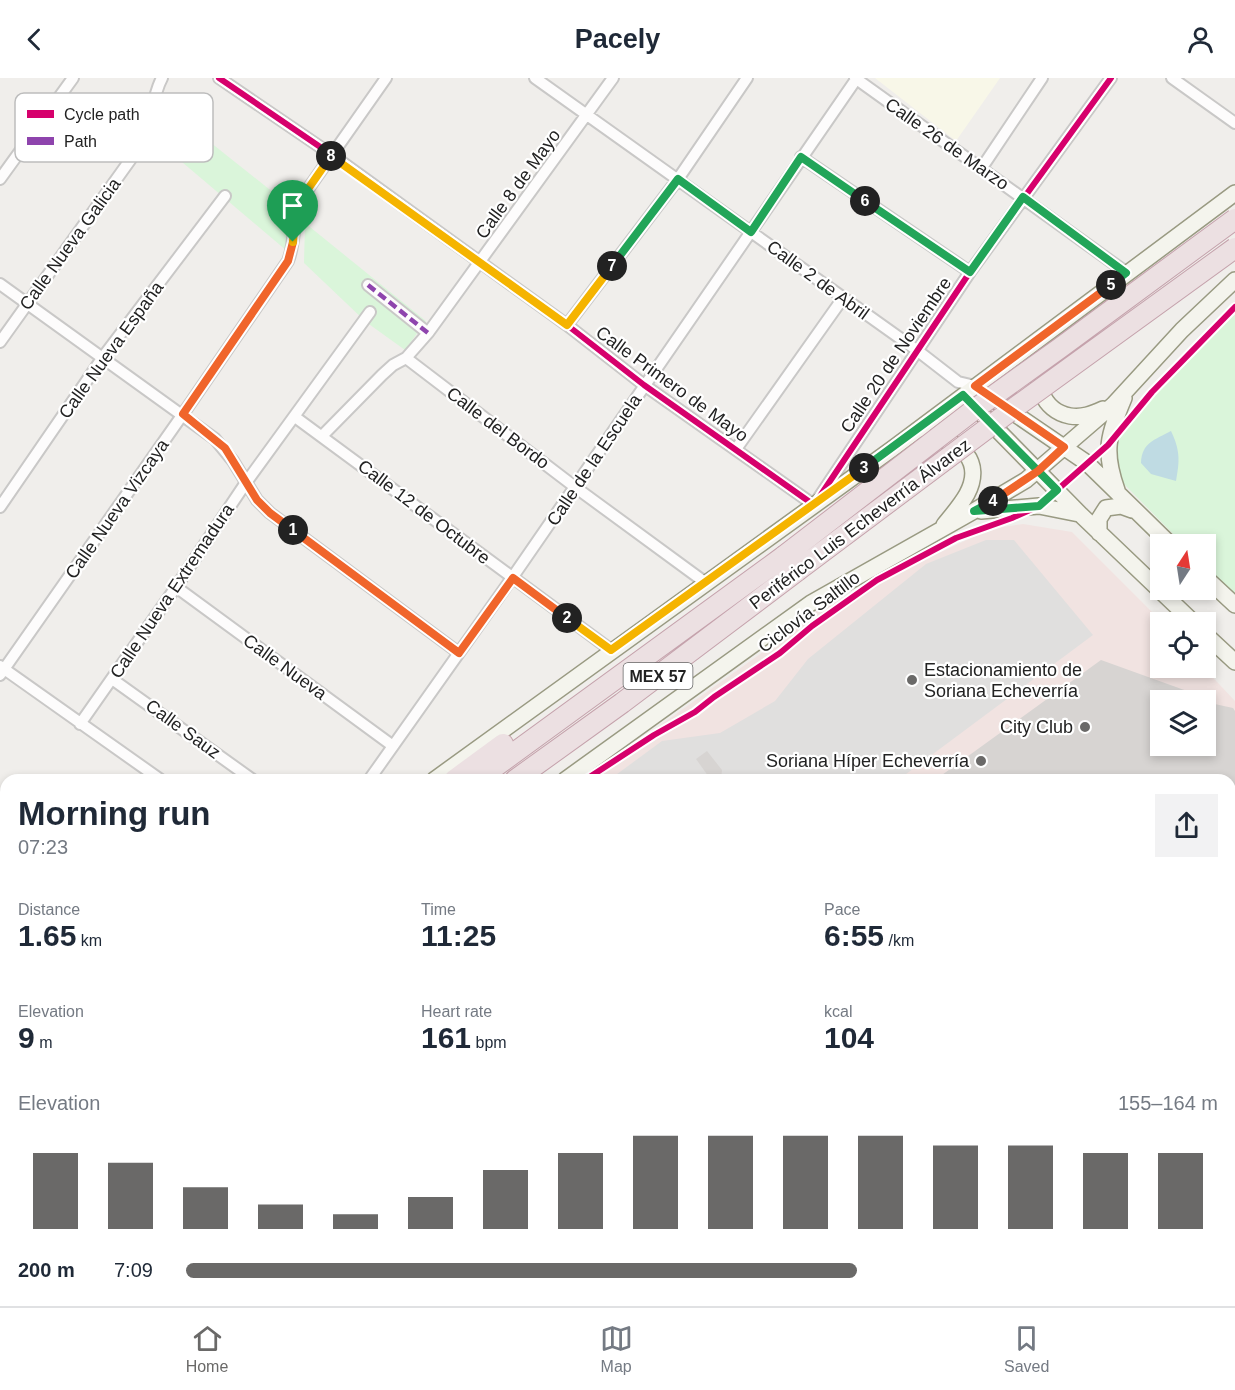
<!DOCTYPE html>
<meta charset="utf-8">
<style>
:root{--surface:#fff;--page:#f2f2f3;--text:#1f2937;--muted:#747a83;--line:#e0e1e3;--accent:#6a6968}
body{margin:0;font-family:Arial,sans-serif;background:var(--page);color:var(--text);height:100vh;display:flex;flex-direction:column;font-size:22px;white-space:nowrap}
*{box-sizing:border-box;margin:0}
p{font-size:20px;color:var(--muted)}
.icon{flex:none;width:33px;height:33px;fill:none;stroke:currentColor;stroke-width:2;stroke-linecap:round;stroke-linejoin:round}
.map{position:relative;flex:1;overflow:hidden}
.drawer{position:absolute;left:0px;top:696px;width:1236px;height:532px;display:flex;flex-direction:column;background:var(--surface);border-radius:18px 18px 0 0;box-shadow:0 3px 9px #0003}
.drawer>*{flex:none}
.needle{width:39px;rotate:12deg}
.tools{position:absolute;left:1150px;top:456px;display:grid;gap:12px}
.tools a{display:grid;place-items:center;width:66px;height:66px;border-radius:0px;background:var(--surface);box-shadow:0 3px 9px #0003;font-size:30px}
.pin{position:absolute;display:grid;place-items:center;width:51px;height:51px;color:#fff;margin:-62px -26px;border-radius:50% 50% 50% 0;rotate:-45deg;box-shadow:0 0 6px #0007}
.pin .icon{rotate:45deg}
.km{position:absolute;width:30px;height:30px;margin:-15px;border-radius:50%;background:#222;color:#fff;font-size:16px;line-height:30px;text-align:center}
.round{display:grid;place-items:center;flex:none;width:63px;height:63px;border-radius:0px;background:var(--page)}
.head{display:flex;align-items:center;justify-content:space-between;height:102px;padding:0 18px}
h1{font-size:33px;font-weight:600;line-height:45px}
.figures{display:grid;grid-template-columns:repeat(3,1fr);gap:9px;height:102px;padding:6px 18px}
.figures div{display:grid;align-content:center}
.figures b{font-size:30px;font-weight:600}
.figures small{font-size:16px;font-weight:400}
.figures p{font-size:16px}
.chart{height:168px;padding:12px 18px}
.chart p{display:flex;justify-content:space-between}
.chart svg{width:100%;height:108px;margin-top:6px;stroke:var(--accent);stroke-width:6}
ul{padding:0 18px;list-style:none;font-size:20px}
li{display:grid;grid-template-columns:96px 72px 1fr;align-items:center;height:45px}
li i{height:15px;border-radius:8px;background:var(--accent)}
header{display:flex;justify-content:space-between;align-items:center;height:78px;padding:0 18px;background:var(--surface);font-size:27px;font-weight:600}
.tab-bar{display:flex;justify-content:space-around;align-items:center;height:84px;border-top:2px solid var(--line);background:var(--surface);font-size:16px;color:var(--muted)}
.tab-bar a{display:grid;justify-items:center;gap:3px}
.tab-bar .current{color:var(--accent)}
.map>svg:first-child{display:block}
.commercial{fill:#f1e3e1;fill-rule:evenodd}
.education{fill:#f8f7e8}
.park{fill:#daf5da}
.parking{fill:#e0dfde}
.water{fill:#bfdbe3}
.building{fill:#d7d4d2;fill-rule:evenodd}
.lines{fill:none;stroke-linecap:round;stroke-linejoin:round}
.street-casing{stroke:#c9c8c7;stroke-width:14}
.secondary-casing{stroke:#999a82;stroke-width:18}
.highway-casing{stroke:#c5a2ac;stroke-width:22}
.street{stroke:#fdfcfc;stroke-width:10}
.secondary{stroke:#f4f4ed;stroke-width:15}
.highway{stroke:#ece0e2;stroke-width:20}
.highway-bridge-casing{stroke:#c5a2ac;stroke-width:22;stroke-linecap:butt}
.highway-bridge{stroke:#ece0e2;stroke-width:20}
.quiet{stroke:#8e44ad;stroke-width:4.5;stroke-dasharray:9 4.5;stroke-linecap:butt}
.cycleway-casing{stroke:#fff;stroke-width:10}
.cycleway{stroke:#d6006c;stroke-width:6}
.split-1-casing{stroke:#fff;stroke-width:12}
.split-2-casing{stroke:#fff;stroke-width:12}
.split-3-casing{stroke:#fff;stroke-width:12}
.split-4-casing{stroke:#fff;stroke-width:12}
.split-5-casing{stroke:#fff;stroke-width:12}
.split-6-casing{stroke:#fff;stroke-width:12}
.split-7-casing{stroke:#fff;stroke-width:12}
.split-8-casing{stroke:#fff;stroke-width:12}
.split-9-casing{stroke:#fff;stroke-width:12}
.split-1{stroke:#f0652b;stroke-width:8}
.split-2{stroke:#f0652b;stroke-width:8}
.split-3{stroke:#f5b400;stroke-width:8}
.split-4{stroke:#22a559;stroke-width:8}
.split-5{stroke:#f0652b;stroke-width:8}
.split-6{stroke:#22a559;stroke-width:8}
.split-7{stroke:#22a559;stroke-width:8}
.split-8{stroke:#f5b400;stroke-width:8}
.split-9{stroke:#f5b400;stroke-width:8}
.poi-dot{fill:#6a6968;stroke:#fff;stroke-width:2}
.labels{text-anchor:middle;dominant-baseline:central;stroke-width:4.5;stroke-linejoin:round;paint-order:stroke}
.shield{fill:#fff;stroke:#646464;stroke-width:1.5}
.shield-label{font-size:16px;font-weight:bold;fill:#222}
.street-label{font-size:18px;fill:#222;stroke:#fff}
.poi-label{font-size:18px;fill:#222;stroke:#fff;text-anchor:end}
.key{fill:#fff;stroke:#bdbdbd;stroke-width:1.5}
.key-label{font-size:16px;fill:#222}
</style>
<header><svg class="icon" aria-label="back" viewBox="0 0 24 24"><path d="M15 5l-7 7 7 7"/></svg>Pacely<svg class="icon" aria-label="person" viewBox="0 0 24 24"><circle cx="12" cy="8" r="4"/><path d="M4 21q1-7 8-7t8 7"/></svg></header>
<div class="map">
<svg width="1235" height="1228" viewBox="0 0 1235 1228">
<rect width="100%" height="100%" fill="#f0eeeb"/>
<path class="commercial" d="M1023 446 1072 454 1162 544 1161 590H1204L1235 623V723L1230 731V702H588L620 676 770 569 814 534 990 451ZM1161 622H1206V668H1161Z"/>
<path class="education" d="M875 0H1000L956 63Z
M1230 1016 1235 1020V1228H860L866 1222H1230Z"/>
<path class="park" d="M161 25 289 127 285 135 287 173 156 62Z
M305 145 426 243 405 272 366 244 304 185Z
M1235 231V518L1206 490V466H1183L1119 401 1113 370 1117 359 1129 342 1178 285Z
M1235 776V887L1230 892V785Z
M6 1157V1222L199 1223 195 1228H0V1160Z
M738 1223H826L821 1228H732Z"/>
<path class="parking" d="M986 462H1014L1093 557 898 702H609L662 663 720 655 775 623 808 581 926 486Z"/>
<path class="water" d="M1171 353C1180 372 1180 382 1176 403L1151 396 1141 385C1142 364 1155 362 1171 353Z"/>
<path class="building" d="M1101 582 1212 622H1209L1210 625 1233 630 1235 633V723L1230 731V702H935ZM1161 622H1206V668H1161Z
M707 673 722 692 721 702H711L696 681Z"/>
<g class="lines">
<g class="street-casing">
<path id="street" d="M219 0 332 77 567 247 644 307 814 427 970 194 1111 0
M535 0 918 273 958 304 975 308
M855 0 1127 195
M1172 0 1235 45
M801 79 970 194
M981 91 1042 0
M0 101 73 0
M0 206 215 361 233 383 257 422 270 435 459 575
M368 207 428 255
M567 247 678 101 747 0
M0 264 143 64C153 44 151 20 162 0
M406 280 575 409 706 505
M295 339 611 572
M322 358 382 297 393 287 406 280 428 255 613 0
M736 371 843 220
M0 429 103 279 225 118
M176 509 393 668
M0 588 161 702
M0 597 183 336 288 183C296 163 292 141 301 121L386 0
M112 601 253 702
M80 646 176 509 245 406 370 234
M369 702 512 500 857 0
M1230 767 1235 758
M713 1228 719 1222"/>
</g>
<g class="secondary-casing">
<path id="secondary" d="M1043 278C1032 302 1042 333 1070 338 1082 340 1092 336 1103 331
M983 314 1087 385 1170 466
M969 323 1081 437 1193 544
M929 360C961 361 984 384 967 416 961 427 952 437 944 447
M1117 412C1103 373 1108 358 1124 320
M981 433 1039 428 1079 436
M1099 455V441L1106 430 1121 428 1132 432
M1206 500 1235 527
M1206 557 1235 584
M434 702 892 371 1235 115
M565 702 811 525 974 433 1026 402 1113 327 1182 252 1235 202
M1230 908 1235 902
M0 981 6 977
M0 1003 6 1008
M0 1077 6 1088
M0 1133 6 1122
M0 1149 6 1147
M314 1222 325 1228
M418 1222 431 1228
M830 1228 835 1222"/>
</g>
<g class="highway-casing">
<path id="highway" d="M454 702 503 666
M477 702 784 478
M515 702 622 625 797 493
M0 1047 6 1043
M0 1072 6 1068"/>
</g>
<use href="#street" class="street"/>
<use href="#secondary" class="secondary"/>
<use href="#highway" class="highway"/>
<g class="highway-bridge-casing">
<path id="highway-bridge" d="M784 478 975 331 1060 270 1235 141
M797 493 1017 328 1235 170"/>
</g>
<use href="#highway-bridge" class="highway-bridge"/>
<path class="quiet" d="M368 207 428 255"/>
<g class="cycleway-casing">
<path id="cycleway" d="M219 0 332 77 567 247 644 307 814 427 970 194 1111 0
M585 702 654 657 695 634 714 619 780 575 812 548 877 502 956 460 1012 440 1039 428 1108 367 1152 314 1235 229"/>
</g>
<use href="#cycleway" class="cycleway"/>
</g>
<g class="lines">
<g class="split-1-casing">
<path id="split-1" d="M293 164 288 183 183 336 225 370 257 422 270 435 293 452"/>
</g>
<g class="split-2-casing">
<path id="split-2" d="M293 452 459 575 513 500 567 540"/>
</g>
<g class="split-3-casing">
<path id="split-3" d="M567 540 611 572 864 390"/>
</g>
<g class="split-4-casing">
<path id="split-4" d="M864 390 963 317 1057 412 1039 428 974 433 993 423"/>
</g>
<g class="split-5-casing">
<path id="split-5" d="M993 423 1038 393 1064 369 975 308 1111 207"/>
</g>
<g class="split-6-casing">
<path id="split-6" d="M865 123 970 194 1023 119 1126 195 1111 207"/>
</g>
<g class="split-7-casing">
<path id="split-7" d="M612 188 678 101 751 154 801 79 865 123"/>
</g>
<g class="split-8-casing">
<path id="split-8" d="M331 78 567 247 612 188"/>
</g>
<g class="split-9-casing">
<path id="split-9" d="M293 164 295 140 301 121 331 78"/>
</g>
<use href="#split-1" class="split-1"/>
<use href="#split-2" class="split-2"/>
<use href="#split-3" class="split-3"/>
<use href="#split-4" class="split-4"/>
<use href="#split-5" class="split-5"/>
<use href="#split-6" class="split-6"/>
<use href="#split-7" class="split-7"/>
<use href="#split-8" class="split-8"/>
<use href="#split-9" class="split-9"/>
</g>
<g class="poi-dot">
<circle cx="912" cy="602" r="6"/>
<circle cx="1085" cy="649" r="6"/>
<circle cx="981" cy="683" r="6"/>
</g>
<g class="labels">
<rect class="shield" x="623.5" y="585" width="69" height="26" rx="4.5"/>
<g class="shield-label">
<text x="658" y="598">MEX 57</text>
</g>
<g class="street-label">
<text transform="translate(947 66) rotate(35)">Calle 26 de Marzo</text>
<text transform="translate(518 106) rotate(-54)">Calle 8 de Mayo</text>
<text transform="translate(70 166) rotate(-54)">Calle Nueva Galicia</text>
<text transform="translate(818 202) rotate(36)">Calle 2 de Abril</text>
<text transform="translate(111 272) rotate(-54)">Calle Nueva España</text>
<text transform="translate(896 277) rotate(-56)">Calle 20 de Noviembre</text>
<text transform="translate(672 306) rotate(36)">Calle Primero de Mayo</text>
<text transform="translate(498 350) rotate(37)">Calle del Bordo</text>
<text transform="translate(594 382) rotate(-56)">Calle de la Escuela</text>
<text transform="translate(117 431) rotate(-55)">Calle Nueva Vizcaya</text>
<text transform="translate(424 434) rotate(37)">Calle 12 de Octubre</text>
<text transform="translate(860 446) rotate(-37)">Periférico Luis Echeverría Álvarez</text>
<text transform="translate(172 513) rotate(-56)">Calle Nueva Extremadura</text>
<text transform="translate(809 534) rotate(-37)">Ciclovía Saltillo</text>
<text transform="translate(285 589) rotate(36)">Calle Nueva</text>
<text transform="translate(183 651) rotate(36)">Calle Sauz</text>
</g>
<g class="poi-label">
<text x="924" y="592" text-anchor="start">Estacionamiento de<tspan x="924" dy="21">Soriana Echeverría</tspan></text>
<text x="1073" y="649">City Club</text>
<text x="969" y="683">Soriana Híper Echeverría</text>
</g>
</g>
<rect x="15" y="15" width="198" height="69" rx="9" class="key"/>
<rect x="27" y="32" width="27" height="8" fill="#d6006c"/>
<rect x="27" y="59" width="27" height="8" fill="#8e44ad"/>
<g class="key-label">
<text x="64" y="42">Cycle path</text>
<text x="64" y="69">Path</text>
</g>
</svg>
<div class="tools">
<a><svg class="needle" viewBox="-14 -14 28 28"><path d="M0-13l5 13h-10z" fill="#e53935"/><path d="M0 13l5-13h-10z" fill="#747a83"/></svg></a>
<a><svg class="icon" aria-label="locate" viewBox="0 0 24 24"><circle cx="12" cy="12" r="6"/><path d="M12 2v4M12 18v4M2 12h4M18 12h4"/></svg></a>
<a><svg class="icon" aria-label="layers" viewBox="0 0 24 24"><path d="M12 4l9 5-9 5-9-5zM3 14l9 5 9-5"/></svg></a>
</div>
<div class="pin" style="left:293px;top:164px;background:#1e9e55"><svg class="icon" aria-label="arrive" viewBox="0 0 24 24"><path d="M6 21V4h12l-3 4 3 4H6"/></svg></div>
<b class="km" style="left:293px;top:452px">1</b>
<b class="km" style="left:567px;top:540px">2</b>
<b class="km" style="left:864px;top:390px">3</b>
<b class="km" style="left:993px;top:423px">4</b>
<b class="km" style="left:1111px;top:207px">5</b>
<b class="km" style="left:865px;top:123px">6</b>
<b class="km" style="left:612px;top:188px">7</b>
<b class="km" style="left:331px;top:78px">8</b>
<section class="drawer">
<div class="head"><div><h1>Morning run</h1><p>07:23</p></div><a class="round"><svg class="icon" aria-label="share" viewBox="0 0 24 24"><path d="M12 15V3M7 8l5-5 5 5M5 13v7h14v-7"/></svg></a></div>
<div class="figures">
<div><p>Distance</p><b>1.65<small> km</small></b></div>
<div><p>Time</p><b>11:25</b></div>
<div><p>Pace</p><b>6:55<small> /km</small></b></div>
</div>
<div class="figures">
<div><p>Elevation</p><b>9<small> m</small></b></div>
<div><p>Heart rate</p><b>161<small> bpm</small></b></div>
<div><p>kcal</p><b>104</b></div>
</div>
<div class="chart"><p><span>Elevation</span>155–164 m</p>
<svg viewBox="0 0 160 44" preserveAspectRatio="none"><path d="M5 44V13M15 44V17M25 44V27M35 44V34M45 44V38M55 44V31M65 44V20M75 44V13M85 44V6M95 44V6M105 44V6M115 44V6M125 44V10M135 44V10M145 44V13M155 44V13"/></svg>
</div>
<ul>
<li><b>200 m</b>7:09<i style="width:65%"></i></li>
</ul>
</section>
</div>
<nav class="tab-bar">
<a class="current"><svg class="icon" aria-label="home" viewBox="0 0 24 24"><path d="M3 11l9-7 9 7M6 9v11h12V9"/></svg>Home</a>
<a><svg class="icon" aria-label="map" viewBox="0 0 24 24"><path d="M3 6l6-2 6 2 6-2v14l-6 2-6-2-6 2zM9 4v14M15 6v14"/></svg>Map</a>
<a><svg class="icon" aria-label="saved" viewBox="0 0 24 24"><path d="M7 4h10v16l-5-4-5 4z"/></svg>Saved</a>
</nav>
